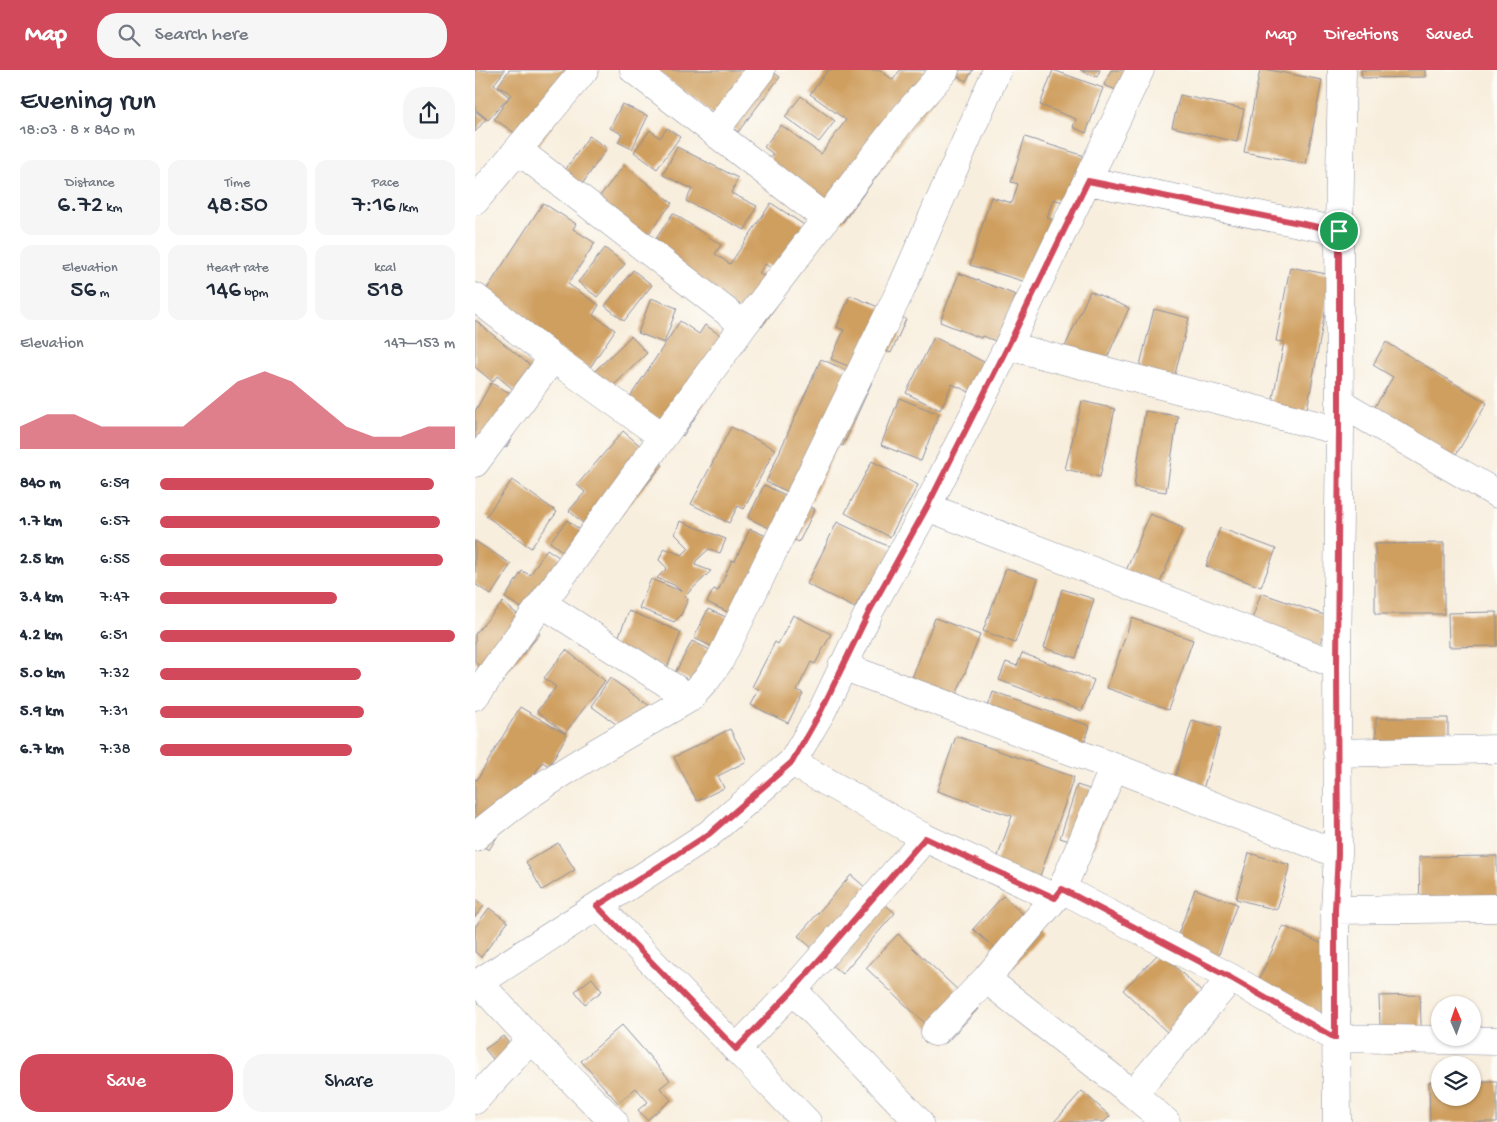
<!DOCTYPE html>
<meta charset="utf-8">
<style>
:root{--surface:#fff;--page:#f6f6f7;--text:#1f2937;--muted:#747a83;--accent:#d1495b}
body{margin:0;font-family:"Gochi Hand",sans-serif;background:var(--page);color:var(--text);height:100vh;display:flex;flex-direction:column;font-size:19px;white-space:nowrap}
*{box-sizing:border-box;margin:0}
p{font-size:16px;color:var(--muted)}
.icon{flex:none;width:28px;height:28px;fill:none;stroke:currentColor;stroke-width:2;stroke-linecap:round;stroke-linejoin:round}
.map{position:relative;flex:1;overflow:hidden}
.drawer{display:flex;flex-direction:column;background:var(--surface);width:475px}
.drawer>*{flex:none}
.needle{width:32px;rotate:358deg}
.controls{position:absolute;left:956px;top:926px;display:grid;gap:10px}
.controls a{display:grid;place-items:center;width:50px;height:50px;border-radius:50%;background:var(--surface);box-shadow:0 1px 4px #0004;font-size:25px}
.pin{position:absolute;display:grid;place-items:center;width:42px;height:42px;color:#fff;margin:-21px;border:2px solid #fff;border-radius:50%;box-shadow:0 1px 5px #0007}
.round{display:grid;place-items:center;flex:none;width:52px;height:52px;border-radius:20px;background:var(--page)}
.head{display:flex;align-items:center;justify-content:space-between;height:85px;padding:0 20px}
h1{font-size:28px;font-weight:600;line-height:38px}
.figures{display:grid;grid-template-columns:repeat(3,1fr);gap:8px;height:85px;padding:5px 20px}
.figures div{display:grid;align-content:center;border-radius:12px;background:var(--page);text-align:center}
.figures b{font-size:25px;font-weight:600}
.figures small{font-size:14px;font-weight:400}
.figures p{font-size:14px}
.chart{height:140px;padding:10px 20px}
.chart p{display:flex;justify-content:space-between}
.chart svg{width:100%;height:90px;margin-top:5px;fill:var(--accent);opacity:.7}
.primary-button{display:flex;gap:10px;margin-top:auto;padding:10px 20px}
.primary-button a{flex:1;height:58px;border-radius:20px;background:var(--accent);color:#fff;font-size:20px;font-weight:600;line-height:58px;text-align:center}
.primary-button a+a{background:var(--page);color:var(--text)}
ul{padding:0 20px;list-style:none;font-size:16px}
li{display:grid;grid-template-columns:80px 60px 1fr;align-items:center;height:38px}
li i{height:12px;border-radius:6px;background:var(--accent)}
header{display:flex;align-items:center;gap:30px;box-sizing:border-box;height:70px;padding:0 25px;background:var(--accent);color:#fff}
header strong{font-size:24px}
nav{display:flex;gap:28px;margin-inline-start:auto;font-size:18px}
.search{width:350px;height:45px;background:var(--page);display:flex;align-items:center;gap:12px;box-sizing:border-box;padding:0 18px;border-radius:20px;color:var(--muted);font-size:19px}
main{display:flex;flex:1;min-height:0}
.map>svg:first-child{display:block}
.building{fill:#cf9f5e}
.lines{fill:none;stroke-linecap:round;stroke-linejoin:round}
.minor-casing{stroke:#8a8e9e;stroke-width:29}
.minor{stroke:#fff;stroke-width:28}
.route-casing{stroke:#fff;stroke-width:10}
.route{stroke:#d1495b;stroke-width:6}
</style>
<header>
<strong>Map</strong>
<div class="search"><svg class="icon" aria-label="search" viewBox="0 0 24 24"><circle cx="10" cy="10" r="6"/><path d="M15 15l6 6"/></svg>Search here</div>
<nav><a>Map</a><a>Directions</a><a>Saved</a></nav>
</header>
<main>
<section class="drawer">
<div class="head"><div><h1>Evening run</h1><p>18:03 · 8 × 840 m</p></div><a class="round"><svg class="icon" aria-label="share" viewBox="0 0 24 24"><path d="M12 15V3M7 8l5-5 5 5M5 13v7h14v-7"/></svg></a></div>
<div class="figures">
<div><p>Distance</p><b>6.72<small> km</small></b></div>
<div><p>Time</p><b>48:50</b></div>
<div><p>Pace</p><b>7:16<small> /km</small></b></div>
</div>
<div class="figures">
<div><p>Elevation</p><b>56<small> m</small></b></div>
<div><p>Heart rate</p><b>146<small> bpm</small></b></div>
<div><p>kcal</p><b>518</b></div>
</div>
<div class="chart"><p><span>Elevation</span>147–153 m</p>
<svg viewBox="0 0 160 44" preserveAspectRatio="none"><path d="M0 44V33L10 27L20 27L30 33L40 33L50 33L60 33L70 22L80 11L90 6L100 11L110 22L120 33L130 38L140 38L150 33L160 33V44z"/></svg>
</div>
<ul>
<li><b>840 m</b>6:59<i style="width:93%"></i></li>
<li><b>1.7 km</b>6:57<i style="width:95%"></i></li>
<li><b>2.5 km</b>6:55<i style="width:96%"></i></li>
<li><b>3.4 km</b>7:47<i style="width:60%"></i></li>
<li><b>4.2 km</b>6:51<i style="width:100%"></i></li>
<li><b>5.0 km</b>7:32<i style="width:68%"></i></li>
<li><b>5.9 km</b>7:31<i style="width:69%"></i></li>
<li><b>6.7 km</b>7:38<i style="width:65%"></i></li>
</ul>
<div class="primary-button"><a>Save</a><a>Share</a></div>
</section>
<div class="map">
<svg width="1022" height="1052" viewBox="0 0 1022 1052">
<rect width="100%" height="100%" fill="#fdfcf7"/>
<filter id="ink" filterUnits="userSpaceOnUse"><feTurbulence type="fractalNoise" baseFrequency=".02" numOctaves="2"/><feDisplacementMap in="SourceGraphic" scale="10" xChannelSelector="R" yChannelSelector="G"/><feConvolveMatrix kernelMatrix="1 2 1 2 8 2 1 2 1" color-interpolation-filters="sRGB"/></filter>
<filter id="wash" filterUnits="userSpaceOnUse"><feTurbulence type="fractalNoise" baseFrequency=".0096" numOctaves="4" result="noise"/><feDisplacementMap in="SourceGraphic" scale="20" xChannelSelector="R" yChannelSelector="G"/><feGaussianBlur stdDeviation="1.12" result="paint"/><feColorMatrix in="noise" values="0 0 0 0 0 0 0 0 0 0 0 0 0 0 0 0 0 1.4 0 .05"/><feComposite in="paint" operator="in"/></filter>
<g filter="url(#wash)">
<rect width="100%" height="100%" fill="#f8eedd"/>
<g id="blocks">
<path class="building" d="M0 0H30L19 14 34 27 13 50 0 39Z
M34 0H115L62 78 19 49 36 24 23 16Z
M180 0H295L305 7 263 62Z
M353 0H405L418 10 425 0H463L474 8 368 152 290 94 298 84 289 77 306 55 346 84 371 50 335 24Z
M472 0H498L491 11Z
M578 0 628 18 611 63 598 57 601 49 565 35Z
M605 0H625L622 7Z
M636 0H664L653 25 629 15Z
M785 0H794L847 10 831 94 769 82Z
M886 0H950V7L887 8Z
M705 25 769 39 762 72 697 57Z
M326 26 360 51 344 72 310 47Z
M147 34 173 46 157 79 143 72 147 64 135 58Z
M0 41 11 49 0 62Z
M192 58 205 67 182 99 159 82 175 60 185 68Z
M114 66 132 78 101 123 83 110Z
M550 67 610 86 595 134 578 129 572 148 586 152 551 212 495 195 516 127 537 133 543 114 536 112Z
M202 77 263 108 256 123 282 136 270 160 211 131 217 119 188 105Z
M149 95 197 133 168 171 118 135Z
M68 133 101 154 98 159 120 173 93 214 124 235 118 245 140 260 114 299 6 228Z
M296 133 349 168 318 213 290 194 284 203 311 221 287 257 173 181 198 143 246 175 240 184 255 194Z
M130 178 150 194 122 227 103 212Z
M815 197 857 205 830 350 795 343 809 272 801 271Z
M158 200 177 215 149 251 130 236Z
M484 203 541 225 529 256V274L507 266 506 268 465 252Z
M615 221 654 238 624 306 585 288Z
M375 225 431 249 416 283 408 280 397 306 356 289 369 260 362 257Z
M176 228 202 238 189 273 163 263Z
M679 239 714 248 696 320 661 311Z
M0 250 74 311 56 334 22 306 18 312 0 297Z
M205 251 224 264 230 255 265 278 208 366 153 330Z
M156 266 172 283 136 318 119 302Z
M459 267 517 296 503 326 477 314 465 340 431 323Z
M911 272 1012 333 974 396 893 348 918 307 898 295Z
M346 289 397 312 368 376 363 374 337 432 291 412Z
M16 313 56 334 31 378 16 370 0 374V341Z
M424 328 464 344 446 391 406 375Z
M607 331 640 339 625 407 590 399Z
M670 341 703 346 691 422 659 417Z
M256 357 300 379 269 439 263 436 254 453 216 434Z
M148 361 188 395 126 468 94 441 110 422 102 415Z
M397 391 443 415 415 467 370 443Z
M37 410 82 442 56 478 11 446Z
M289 415 340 439 324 472 273 448Z
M675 444 708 458 680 524 647 510Z
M92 450 121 472 104 494 75 472Z
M205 451 251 469 245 483 234 479 221 491 220 495 236 501 210 526 213 529 206 545 199 552 164 538 176 509 206 521 199 515 182 508 192 498 184 490 189 478 207 485 214 478 200 464Z
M362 452 431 485 409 529 389 520 380 538 332 514Z
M745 458 801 479 786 517 731 496Z
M275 459 303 471 267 549 232 532 239 519 243 521 257 490 260 491Z
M0 471 36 494 16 525 0 514Z
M969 473V544H900V474Z
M72 479 100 498 66 550 30 528 47 501 55 505Z
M531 498 563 509 540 573 508 561Z
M587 519 619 529 601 588 569 578Z
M786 523 855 547 839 591 771 567Z
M28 532 65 564 23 612 0 592V564Z
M233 539 267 554 253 584 219 568Z
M154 541 206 562 192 598 139 578Z
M1022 542V576L974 577 973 543Z
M318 545 356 564 340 594 336 592 322 620 328 623 313 653 276 635 284 620 277 617 300 572 303 574Z
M460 548 505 565 478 633 434 616Z
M657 548 718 570 693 640 632 618Z
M217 571 253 589 237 621 200 603Z
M91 580 130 611 90 663 62 641 81 617 69 608Z
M547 583 619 610 607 641 524 610 531 592 542 596Z
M135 608 182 641 162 669 116 636Z
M518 622 615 656 605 685 508 651Z
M45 637 92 665 74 696 67 692 14 780 0 772V709L2 710Z
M901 648H973V684H901Z
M717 650 746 658 726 726 697 718Z
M255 659 272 691 243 706 249 718 222 731 199 687Z
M481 666 599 707 561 818 517 803 537 746 462 721Z
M602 715 636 726 619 779 585 768Z
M83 773 100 800 67 820 51 792Z
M774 783 815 795 802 840 761 829Z
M1022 786V843L945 844 944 787Z
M376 805 420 843 367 904 323 866Z
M720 819 762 834 742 890 699 875Z
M528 826 569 863 540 896 498 859Z
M0 829 9 836 0 847Z
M14 838 33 852 6 887 0 882V857Z
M808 856 854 877 851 955 782 914Z
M423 864 503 939 471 973 391 898Z
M685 882 735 930 698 968 648 920Z
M117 908 127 921 110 934 100 921Z
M945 925 947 981 906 982 904 926Z
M147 955 195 1010 185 1018 196 1030 172 1050 163 1040 173 1032 161 1018 143 1033 106 991Z
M28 966 43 984 25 998 10 979Z
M998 1011H1022V1052H955L954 1012H965V1028H998Z
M607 1021 635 1046 629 1052H579Z"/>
</g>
</g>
<g filter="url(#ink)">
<use href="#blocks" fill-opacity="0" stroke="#8a8e9e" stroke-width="1"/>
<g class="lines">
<g class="minor-casing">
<path id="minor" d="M159 0 350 148
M239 62 286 0
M43 80 269 255
M613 111 864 161
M0 131 109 0
M0 227 78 288 187 366
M533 276 865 361
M864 332 1022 424
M0 393 78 288
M452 437 862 595
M68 534 215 628
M367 596 639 697 863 784
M0 626 269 255 430 46 470 0
M862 683 1022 679
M317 692 450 768 580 828 587 819 756 908 861 968 1022 971
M0 767C65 711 141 671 215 628L232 609 245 590 427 217 522 0
M587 819 639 697
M123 836 332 1052
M860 840 1022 838
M511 909 658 1024
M4 913 56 969 139 1052
M0 915 234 764 317 692 347 641 395 540 452 437 533 276 665 0
M318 920 444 1052
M460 962 511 909 580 828
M261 979 318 920 450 768
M0 1030 56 969
M691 1052 658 1024 756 908
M862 1052 860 840 863 784 862 595 865 361 864 161 867 0"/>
</g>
<use href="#minor" class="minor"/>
</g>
</g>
<g class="lines" filter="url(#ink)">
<g class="route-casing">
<path id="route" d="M613 111 864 161V360L862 595 863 784 860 840V968L756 908 587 819 580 828 450 768 318 920 261 979 122 836 234 764 317 692 346 641 395 540 452 437 533 276Z"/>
</g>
<use href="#route" class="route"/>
</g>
</svg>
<div class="controls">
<a><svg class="needle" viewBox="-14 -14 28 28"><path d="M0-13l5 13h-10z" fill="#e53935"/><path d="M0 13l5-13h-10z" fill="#747a83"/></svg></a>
<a><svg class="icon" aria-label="layers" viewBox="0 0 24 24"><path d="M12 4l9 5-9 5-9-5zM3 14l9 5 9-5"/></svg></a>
</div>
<div class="pin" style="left:864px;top:161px;background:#1e9e55"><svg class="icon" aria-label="arrive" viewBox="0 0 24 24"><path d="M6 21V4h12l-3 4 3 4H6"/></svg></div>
</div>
</main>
